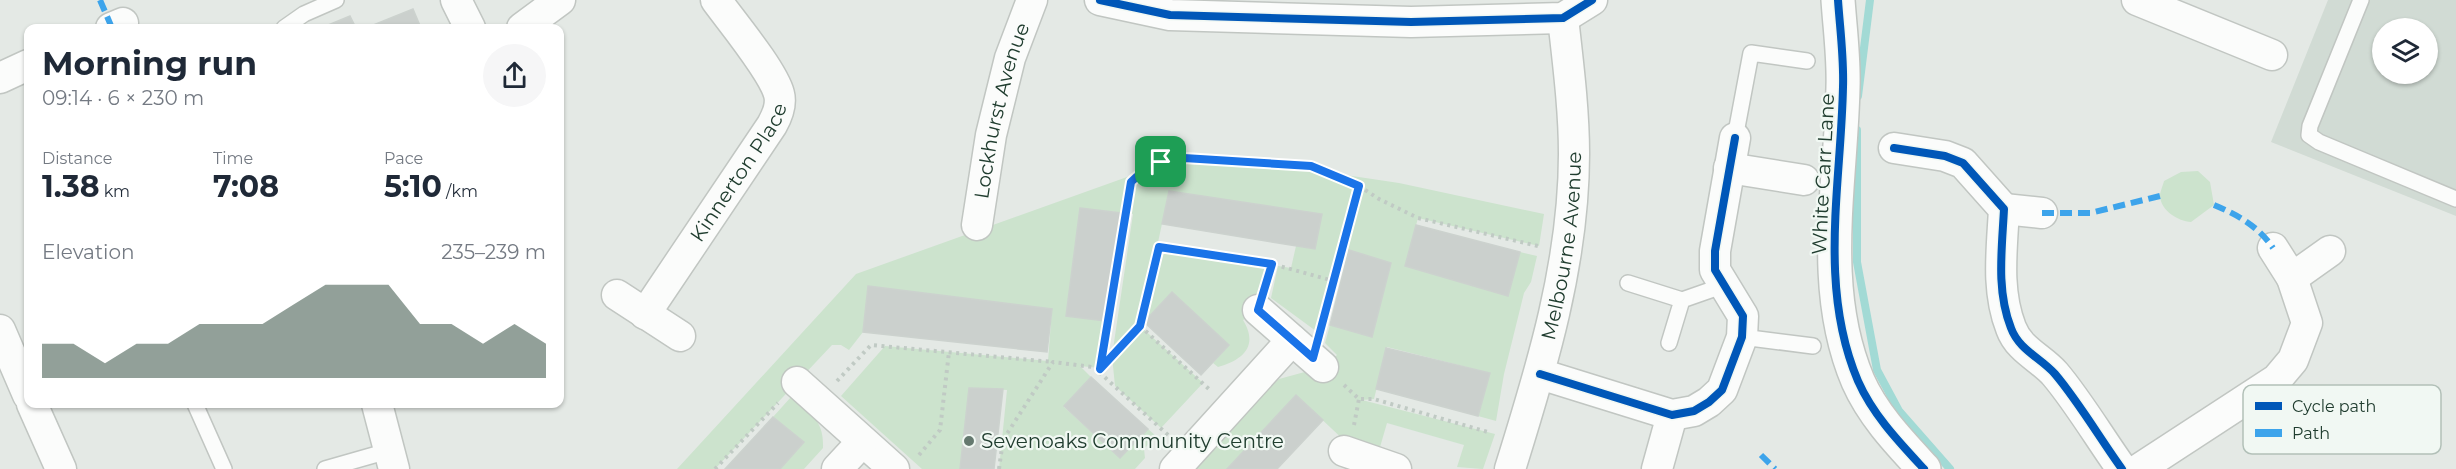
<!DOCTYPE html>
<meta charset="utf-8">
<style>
:root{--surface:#fff;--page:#f6f6f7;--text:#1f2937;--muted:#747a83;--accent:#65796f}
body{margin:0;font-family:Montserrat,sans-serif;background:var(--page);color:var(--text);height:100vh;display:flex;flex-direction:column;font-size:22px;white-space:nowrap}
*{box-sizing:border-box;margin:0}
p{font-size:20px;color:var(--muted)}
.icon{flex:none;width:33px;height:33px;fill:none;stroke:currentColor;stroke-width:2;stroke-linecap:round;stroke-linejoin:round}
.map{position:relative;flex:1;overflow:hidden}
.details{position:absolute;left:24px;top:24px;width:540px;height:384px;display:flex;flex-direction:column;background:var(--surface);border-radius:12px;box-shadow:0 2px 4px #0004}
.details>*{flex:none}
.fabs{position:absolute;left:2372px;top:18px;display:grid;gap:12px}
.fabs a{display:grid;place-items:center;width:66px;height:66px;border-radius:50%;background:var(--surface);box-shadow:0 2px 4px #0004;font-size:30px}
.pin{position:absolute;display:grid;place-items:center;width:51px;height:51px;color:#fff;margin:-26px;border-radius:12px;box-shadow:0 3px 9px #0006}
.round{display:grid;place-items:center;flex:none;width:63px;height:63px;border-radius:32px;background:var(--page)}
.summary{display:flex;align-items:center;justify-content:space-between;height:102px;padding:0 18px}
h1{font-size:33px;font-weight:700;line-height:45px}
.stats{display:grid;grid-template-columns:repeat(3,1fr);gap:9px;height:102px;padding:6px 18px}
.stats div{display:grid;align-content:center}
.stats b{font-size:30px;font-weight:700}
.stats small{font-size:16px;font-weight:400}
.stats p{font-size:16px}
.chart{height:168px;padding:12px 18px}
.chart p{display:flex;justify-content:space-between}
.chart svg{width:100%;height:108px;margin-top:6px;fill:var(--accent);opacity:.7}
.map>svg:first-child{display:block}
.built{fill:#d1dbd4;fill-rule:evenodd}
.green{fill:#cce3cd}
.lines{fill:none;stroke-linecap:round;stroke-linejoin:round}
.stream{stroke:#a2dad5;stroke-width:8}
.building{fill:#cbd0cd;stroke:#ccd2ce;stroke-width:1.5}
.service-casing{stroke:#c1c6c2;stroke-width:18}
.minor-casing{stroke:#c1c6c2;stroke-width:33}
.tertiary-casing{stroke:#c1c6c2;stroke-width:36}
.path{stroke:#c0cac4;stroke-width:4;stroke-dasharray:3 4.5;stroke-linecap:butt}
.service{stroke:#fbfcfb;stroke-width:15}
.minor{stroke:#fbfcfb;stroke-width:30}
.tertiary{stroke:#fbfcfb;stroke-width:33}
.quiet{stroke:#3da4eb;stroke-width:6;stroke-dasharray:12 6;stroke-linecap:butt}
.cycleway-casing{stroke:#f1f8f3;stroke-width:11}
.cycleway{stroke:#0057b8;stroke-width:8}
.route-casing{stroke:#fff;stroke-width:12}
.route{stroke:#1a73e8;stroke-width:8}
.poi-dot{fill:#65796f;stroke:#f1f8f3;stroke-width:2}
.labels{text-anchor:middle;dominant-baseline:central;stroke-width:4.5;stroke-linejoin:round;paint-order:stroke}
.street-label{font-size:20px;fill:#203d2f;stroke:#f1f8f3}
.poi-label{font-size:20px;fill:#203d2f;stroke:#f1f8f3;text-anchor:start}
.key{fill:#f1f8f3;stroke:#b2c0b8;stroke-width:1.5}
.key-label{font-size:16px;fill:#203d2f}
</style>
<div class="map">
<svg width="2456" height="469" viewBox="0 0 2456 469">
<rect width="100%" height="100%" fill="#e4e9e5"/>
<path class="built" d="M2328 0H2456V216L2271 142ZM2382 28H2427V74H2382Z"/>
<path class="green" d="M1184 158 1311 166 1332 173 1399 183 1544 214 1539 246 1418 218 1405 266 1508 295 1520 252 1537 256 1531 282 1524 293 1504 374 1496 421 1478 416 1490 373 1387 347 1374 399 1362 400 1495 434 1483 469 1457 467 1464 445 1387 423 1378 454 1349 445 1296 395 1227 469H1193L1254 402 1279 379 1323 367 1337 355 1325 343 1330 325 1372 337 1391 263 1343 249 1320 334 1271 298 1278 266 1291 268 1296 246 1315 249 1322 214 1169 191 1148 289 1159 247 1272 264 1258 310 1243 320C1259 346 1243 360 1218 367L1213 363 1229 345 1172 292 1140 326 1203 383 1161 428 1115 386 1112 356 1133 214 1080 208 1066 315 1105 321 1100 368 1080 366 1091 377 1064 407 1120 458 1148 429 1156 436 1144 449 1145 458 1135 469H999L1007 390 969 388 960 469H922L841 396 885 346 1048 361 1052 309 868 287 863 332 849 350 841 345H832L715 469H677L856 274 1141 172 1161 162Z
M2198 171 2210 182 2214 205 2191 222C2178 221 2161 211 2160 196 2160 192 2163 185 2164 181L2181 172Z
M791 397C811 414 824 420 823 448L804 469H780L804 442 773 417Z"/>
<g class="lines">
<path class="stream" d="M1858 96 1870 0
M1857 130V262L1877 370 1899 411 1950 469"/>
</g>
<path class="building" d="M413 9 421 28H375L373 25Z
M350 16 356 28H321Z
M1169 191 1322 214 1315 249 1162 224Z
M1080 208 1121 213 1105 321 1066 316Z
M1416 225 1520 252 1508 296 1405 266Z
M1349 250 1391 263 1372 337 1330 325Z
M868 286 1052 309 1047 352 863 332Z
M1172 292 1229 345 1201 375 1144 322Z
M1386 348 1490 373 1478 416 1376 389Z
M1091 377 1148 429 1120 458 1064 406Z
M969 388 1003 389 994 469H960Z
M1296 395 1323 420 1277 469H1227Z
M773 417 804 442 780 469H725Z"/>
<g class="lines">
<g class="service-casing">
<path id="service" d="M2361 0 2310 126 2309 135 2319 142 2367 162 2456 199
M284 28 304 14 336 0
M1735 138 1751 53 1807 61
M1628 283 1682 300 1722 286
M1742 337 1813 346
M1669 343 1682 300
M195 404 224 469
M325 469 388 451"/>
</g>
<g class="minor-casing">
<g id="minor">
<path d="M456 0 470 28"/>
<path d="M1100 0 1170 15 1411 22 1563 18 1592 0"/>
<path d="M2137 0 2272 55"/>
<path d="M111 28 123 23"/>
<path d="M522 28 560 0"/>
<path d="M0 78 28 65"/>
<path d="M1894 148 1945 156 1963 163 2004 209C2002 249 1996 290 2011 328 2019 350 2041 358 2055 374 2078 401 2101 440 2122 469"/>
<path d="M1729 168 1804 180"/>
<path d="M2004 209 2042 213"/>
<path id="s1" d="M977 225 991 135 1010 58 1032 0"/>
<path d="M2292 278 2330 251"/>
<path d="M617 295 680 336"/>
<path d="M1258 310 1323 367"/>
<path id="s2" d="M645 314 772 125C777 116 782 105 779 94 773 71 732 22 716 0"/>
<path d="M0 330 28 395"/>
<path d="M1540 374 1672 415 1694 411 1709 402 1722 390 1742 337 1743 316 1715 270V251L1735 138"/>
<path d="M797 382 894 469"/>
<path d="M32 404 61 469"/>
<path d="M377 404 394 469"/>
<path d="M1344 451 1396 469"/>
<path d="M837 469 862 442"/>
<path d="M1175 469 1292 340"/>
<path id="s3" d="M1510 469C1542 367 1574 262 1574 154 1574 109 1568 63 1563 18"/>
<path d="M1657 469 1672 415"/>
<path d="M2139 469 2277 379 2293 360 2307 323 2292 278 2273 248"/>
</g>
</g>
<g class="tertiary-casing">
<path id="tertiary" d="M1838 0C1840 29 1844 58 1843 87 1841 185 1818 287 1858 381 1873 415 1899 442 1924 469"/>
</g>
<path class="path" d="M1266 283 1272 264 1334 281 1359 186
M1140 326 1210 390
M1322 327 1334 281
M837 381 871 345 1053 362
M1344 385 1359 399H1374L1491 433
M1354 425 1359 399
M1168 435 1099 372 1131 182 1141 172 1161 162 1184 158 1311 166 1359 186 1379 199 1418 218 1538 246
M919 455 940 430 949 352
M715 469 778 403
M999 469 1003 440 1053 362 1100 368 1140 326 1159 247 1272 264"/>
<use href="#service" class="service"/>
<use href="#minor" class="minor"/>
<use href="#tertiary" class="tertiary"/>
<path class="quiet" d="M100 0 112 28
M2214 205C2238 215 2258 226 2273 248
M2042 213H2090L2160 196
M1761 455 1775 469"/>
<g class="cycleway-casing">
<path id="cycleway" d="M1100 0 1170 15 1411 22 1563 18 1592 0
M1838 0C1840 29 1844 58 1843 87 1841 185 1818 287 1858 381 1873 415 1899 442 1924 469
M1894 148 1945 156 1963 163 2004 209C2002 249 1996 290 2011 328 2019 350 2041 358 2055 374 2078 401 2101 440 2122 469
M1540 374 1672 415 1694 411 1709 402 1722 390 1742 337 1743 316 1715 270V251L1735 138"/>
</g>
<use href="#cycleway" class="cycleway"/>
</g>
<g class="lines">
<g class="route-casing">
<path id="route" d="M1184 158 1311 166 1359 186 1313 358 1258 310 1272 264 1159 247 1140 326 1100 369 1131 182C1146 167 1163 160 1184 158Z"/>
</g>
<use href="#route" class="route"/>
</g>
<circle class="poi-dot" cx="969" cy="441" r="6"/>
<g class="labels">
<g class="street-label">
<text stroke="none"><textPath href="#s1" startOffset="117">Lockhurst Avenue</textPath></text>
<text stroke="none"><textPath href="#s2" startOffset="170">Kinnerton Place</textPath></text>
<text transform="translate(1823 174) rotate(-87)">White Carr Lane</text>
<text stroke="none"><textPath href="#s3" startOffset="230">Melbourne Avenue</textPath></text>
</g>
<g class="poi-label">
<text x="981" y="441">Sevenoaks Community Centre</text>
</g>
</g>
<rect x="2243" y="385" width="198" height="69" rx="9" class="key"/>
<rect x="2255" y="402" width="27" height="8" fill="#0057b8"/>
<rect x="2255" y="429" width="27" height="8" fill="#3da4eb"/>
<g class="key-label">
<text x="2292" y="412">Cycle path</text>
<text x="2292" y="439">Path</text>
</g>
</svg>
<div class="fabs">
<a><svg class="icon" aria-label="layers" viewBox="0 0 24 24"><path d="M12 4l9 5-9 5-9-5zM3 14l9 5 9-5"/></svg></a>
</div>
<div class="pin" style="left:1161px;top:162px;background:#1e9e55"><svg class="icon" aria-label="arrive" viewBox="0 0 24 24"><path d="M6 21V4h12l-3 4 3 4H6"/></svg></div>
<section class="details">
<div class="summary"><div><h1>Morning run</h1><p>09:14 · 6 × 230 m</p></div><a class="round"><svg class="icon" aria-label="share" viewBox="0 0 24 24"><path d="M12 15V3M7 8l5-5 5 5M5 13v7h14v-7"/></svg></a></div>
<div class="stats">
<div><p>Distance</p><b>1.38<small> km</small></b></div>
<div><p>Time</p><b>7:08</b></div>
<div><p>Pace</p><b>5:10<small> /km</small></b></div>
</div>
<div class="chart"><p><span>Elevation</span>235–239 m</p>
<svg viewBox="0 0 160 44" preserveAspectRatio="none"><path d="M0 44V30L10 30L20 38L30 30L40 30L50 22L60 22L70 22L80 14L90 6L100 6L110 6L120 22L130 22L140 30L150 22L160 30V44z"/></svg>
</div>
</section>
</div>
